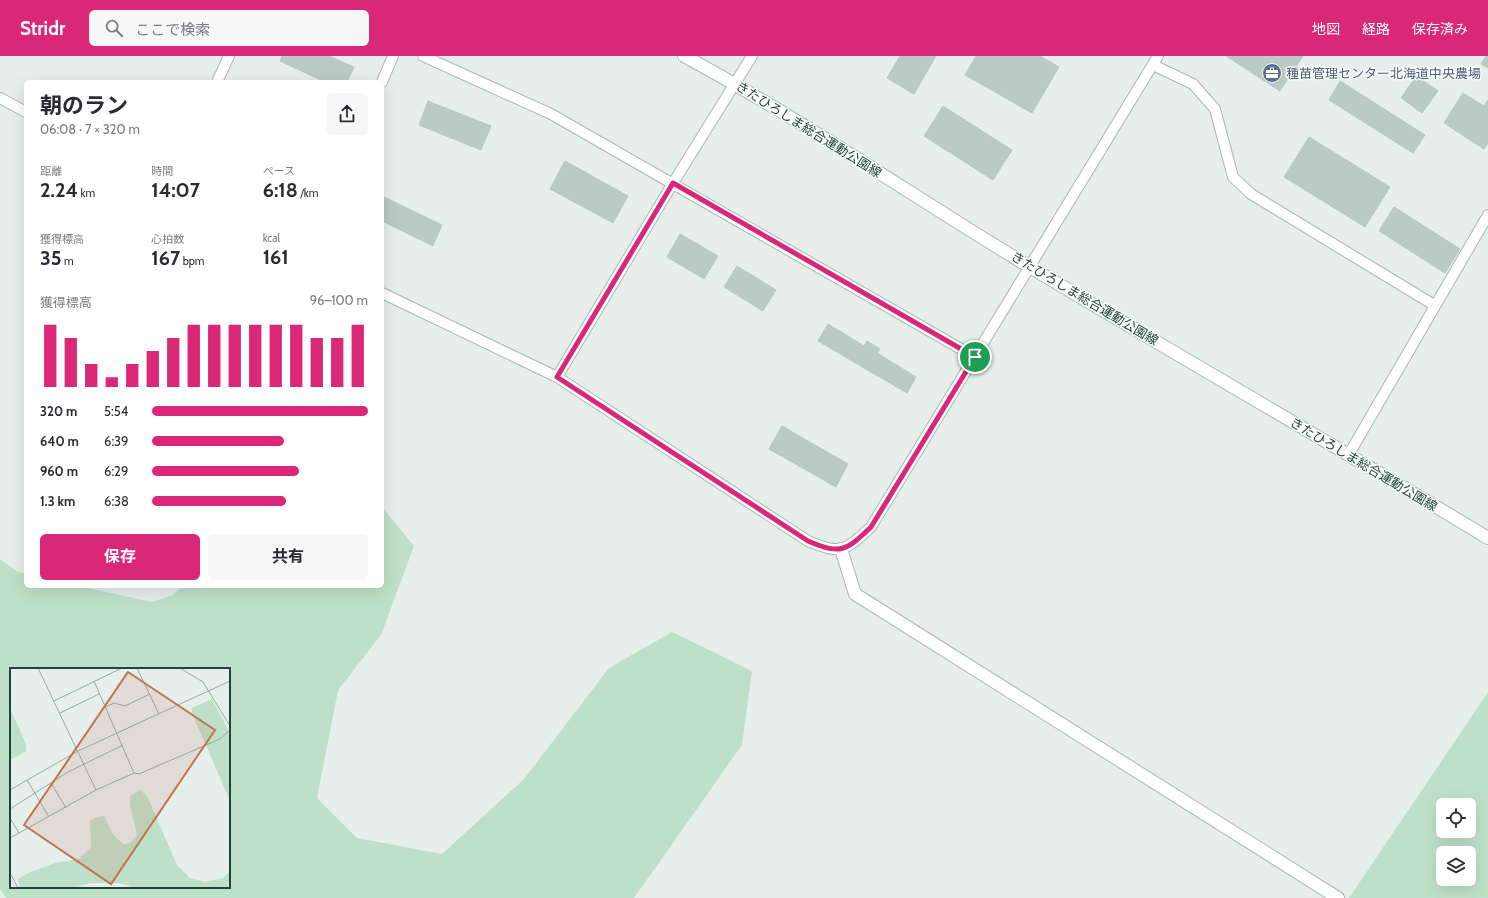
<!DOCTYPE html>
<html lang="ja">
<meta charset="utf-8">
<style>
:root{--surface:#fff;--page:#f7f7f7;--text:#2b2b33;--muted:#7c7c81;--accent:#db2777}
body{margin:0;font-family:Cabin,"Noto Sans JP",sans-serif;background:var(--page);color:var(--text);height:100vh;display:flex;flex-direction:column;font-size:15px;white-space:nowrap}
*{box-sizing:border-box;margin:0}
p{font-size:13px;color:var(--muted)}
.icon{flex:none;width:22px;height:22px;fill:none;stroke:currentColor;stroke-width:2;stroke-linecap:round;stroke-linejoin:round}
.map{position:relative;flex:1;overflow:hidden}
.side{position:absolute;left:24px;top:24px;width:360px;height:508px;display:flex;flex-direction:column;background:var(--surface);border-radius:6px;box-shadow:0 4px 16px #0002}
.side>*{flex:none}
.controls{position:absolute;left:1436px;top:742px;display:grid;gap:8px}
.controls a{display:grid;place-items:center;width:40px;height:40px;border-radius:6px;background:var(--surface);box-shadow:0 4px 16px #0002;font-size:20px}
.pin{position:absolute;display:grid;place-items:center;width:34px;height:34px;color:#fff;margin:-17px;border:2px solid #fff;border-radius:50%;box-shadow:0 1px 4px #0007}
.round{display:grid;place-items:center;flex:none;width:42px;height:42px;border-radius:6px;background:var(--page)}
.overview{display:flex;align-items:center;justify-content:space-between;height:68px;padding:0 16px}
h1{font-size:22px;font-weight:700;line-height:30px}
.metrics{display:grid;grid-template-columns:repeat(3,1fr);gap:6px;height:68px;padding:4px 16px}
.metrics div{display:grid;align-content:center}
.metrics b{font-size:20px;font-weight:700}
.metrics small{font-size:11px;font-weight:400}
.metrics p{font-size:11px}
.chart{height:112px;padding:8px 16px}
.chart p{display:flex;justify-content:space-between}
.chart svg{width:100%;height:72px;margin-top:4px;stroke:var(--accent);stroke-width:6}
.button{display:flex;gap:8px;margin-top:auto;padding:8px 16px}
.button a{flex:1;height:46px;border-radius:6px;background:var(--accent);color:#fff;font-size:16px;font-weight:700;line-height:46px;text-align:center}
.button a+a{background:var(--page);color:var(--text)}
ul{padding:0 16px;list-style:none;font-size:13px}
li{display:grid;grid-template-columns:64px 48px 1fr;align-items:center;height:30px}
li i{height:10px;border-radius:5px;background:var(--accent)}
header{display:flex;align-items:center;gap:24px;box-sizing:border-box;height:56px;padding:0 20px;background:var(--accent);color:#fff}
header strong{font-size:19px}
nav{display:flex;gap:22px;margin-inline-start:auto;font-size:14px}
.search{width:280px;height:36px;background:var(--page);display:flex;align-items:center;gap:10px;box-sizing:border-box;padding:0 14px;border-radius:6px;color:var(--muted);font-size:15px}
.map>svg:first-child{display:block}
.green{fill:#bfe0c8;fill-rule:evenodd}
.building{fill:#bbcac4;stroke:#b8c9c2}
.lines{fill:none;stroke-linecap:round;stroke-linejoin:round}
.lane-casing{stroke:#a8b8b2;stroke-width:12}
.street-casing{stroke:#a8b8b2;stroke-width:14}
.secondary-casing{stroke:#a4bbb3;stroke-width:14}
.lane{stroke:#fff;stroke-width:10}
.street{stroke:#fff;stroke-width:12}
.secondary{stroke:#fff;stroke-width:12}
.route-casing{stroke:#fff;stroke-width:8}
.route{stroke:#db2777;stroke-width:5}
.labels{text-anchor:middle;dominant-baseline:central;stroke-width:3;stroke-linejoin:round;paint-order:stroke}
.service-label{font-size:13px;fill:#4e5e75;stroke:#f7fbf9;text-anchor:start}
.street-label{font-size:13px;fill:#24423a;stroke:#f7fbf9}
.inset-road{fill:none;stroke:#98aaa4;stroke-width:1}
.view{fill:#c07456;fill-opacity:0.15;stroke:#c07456;stroke-width:2}
.inset-edge{fill:none;stroke:#24423a;stroke-width:2}
</style>
<header>
<strong>Stridr</strong>
<div class="search"><svg class="icon" aria-label="search" viewBox="0 0 24 24"><circle cx="10" cy="10" r="6"/><path d="M15 15l6 6"/></svg>ここで検索</div>
<nav><a>地図</a><a>経路</a><a>保存済み</a></nav>
</header>
<div class="map">
<svg width="1488" height="842" viewBox="0 0 1488 842">
<rect width="100%" height="100%" fill="#e6efeb"/>
<path class="green" d="M382 451 414 490 381 579 338 634 317 742 357 782 442 798 524 723 609 612 672 576 752 615 742 689 634 842H6L0 833V503L18 516 26 518V530H79L152 546 173 539 183 530H382ZM11 613H229V831H11Z
M1488 636V842H1349ZM1443 749H1469V775H1443ZM1443 797H1469V823H1443Z"/>
<path class="building" d="M282 0H329L354 11 347 26H325L280 5Z
M900 0H936L914 38 887 22Z
M976 0H1040L1059 11 1032 57 965 19Z
M1226 0H1303L1280 35Z
M1486 0H1488V12L1481 8Z
M1416 20 1438 35 1422 57 1401 42Z
M1340 25 1425 79 1413 97 1329 44Z
M1463 37 1484 50 1488 44V87L1484 93 1444 67Z
M428 45 491 70 481 94 419 69Z
M943 50 1012 94 993 124 924 80Z
M1309 81 1390 131 1365 171 1284 121Z
M565 105 628 140 613 167 550 133Z
M382 140 442 169 433 190 382 165Z
M1394 151 1460 193 1445 217 1379 175Z
M680 178 718 200 704 223 667 201Z
M737 210 776 234 763 255 724 231Z
M828 268 864 290 867 285 880 293 877 297 916 321 907 337 818 285Z
M782 370 848 408 836 431 769 393Z"/>
<g class="lines">
<g class="lane-casing">
<path id="lane" d="M423 0 551 58 975 301
M1153 9 1193 28 1215 53 1233 121 1251 138 1434 249
M217 26 229 0
M382 26 393 0
M0 42 26 56
M382 237 557 321 808 485C841 499 845 495 871 471L1158 0
M557 321 673 127 752 0
M1349 398 1488 159"/>
</g>
<g class="street-casing">
<path id="street" d="M841 493 855 538 1338 842"/>
</g>
<g class="secondary-casing">
<path id="secondary" d="M684 0C803 64 914 141 1030 211 1182 302 1336 390 1488 482"/>
</g>
<use href="#lane" class="lane"/>
<use href="#street" class="street"/>
<use href="#secondary" class="secondary"/>
</g>
<g class="lines">
<g class="route-casing">
<path id="route" d="M673 127 975 301 871 471C846 495 841 499 808 485L557 321Z"/>
</g>
<use href="#route" class="route"/>
</g>
<defs>
<g id="office-disc" transform="scale(1)"><circle r="9.5" fill="#5c6f8a" stroke="#f7fbf9"/><path d="M-6-3h4V-5.5h4V-3h4V5H-6ZM-1-4.5V-3h2v-1.5ZM-6 0V1H6V0Z" fill="#fff"/></g>
</defs>
<g fill-rule="evenodd">
<use href="#office-disc" x="1272" y="17"/>
</g>
<g class="labels">
<g class="service-label">
<text x="1286" y="17">種苗管理センター北海道中央農場</text>
</g>
<g class="street-label">
<text transform="translate(809 73) rotate(32)">きたひろしま総合運動公園線</text>
<text transform="translate(1085 242) rotate(31)">きたひろしま総合運動公園線</text>
<text transform="translate(1364 408) rotate(31)">きたひろしま総合運動公園線</text>
</g>
</g>
<g transform="translate(10 612)">
<rect width="220" height="220" fill="#e6efeb"/>
<path d="M202 31 220 65V133L182 45V40ZM0 40 16 76V83L0 92ZM130 122 137 128 167 197 180 210 195 214 213 210 220 203V220H125L109 215H80L64 220H10L8 211 16 206 45 195 69 191 81 179 80 153 86 149 94 148 103 166 113 176 120 175 127 167 120 137V128Z" fill="#bfe0c8"/>
<path class="inset-road" d="M28 0 86 122M127 0 149 46M170 0 193 14 220 58M84 13 124 105M44 33 112 0M95 39 104 35 115 38 140 26M50 45 89 26M124 105 129 106 210 71 220 62M17 112 39 149M41 115 56 140M0 122 68 83 220 13M0 141 58 104 113 77M0 150 9 165M0 170 86 122 124 105M0 205 8 220"/>
<path class="view" d="M118 4 205 62 101 216 14 157Z"/>
<rect width="220" height="220" class="inset-edge"/>
</g>
</svg>
<div class="controls">
<a><svg class="icon" aria-label="locate" viewBox="0 0 24 24"><circle cx="12" cy="12" r="6"/><path d="M12 2v4M12 18v4M2 12h4M18 12h4"/></svg></a>
<a><svg class="icon" aria-label="layers" viewBox="0 0 24 24"><path d="M12 4l9 5-9 5-9-5zM3 14l9 5 9-5"/></svg></a>
</div>
<div class="pin" style="left:975px;top:301px;background:#1e9e55"><svg class="icon" aria-label="arrive" viewBox="0 0 24 24"><path d="M6 21V4h12l-3 4 3 4H6"/></svg></div>
<section class="side">
<div class="overview"><div><h1>朝のラン</h1><p>06:08 · 7 × 320 m</p></div><a class="round"><svg class="icon" aria-label="share" viewBox="0 0 24 24"><path d="M12 15V3M7 8l5-5 5 5M5 13v7h14v-7"/></svg></a></div>
<div class="metrics">
<div><p>距離</p><b>2.24<small> km</small></b></div>
<div><p>時間</p><b>14:07</b></div>
<div><p>ペース</p><b>6:18<small> /km</small></b></div>
</div>
<div class="metrics">
<div><p>獲得標高</p><b>35<small> m</small></b></div>
<div><p>心拍数</p><b>167<small> bpm</small></b></div>
<div><p>kcal</p><b>161</b></div>
</div>
<div class="chart"><p><span>獲得標高</span>96–100 m</p>
<svg viewBox="0 0 160 44" preserveAspectRatio="none"><path d="M5 44V6M15 44V14M25 44V30M35 44V38M45 44V30M55 44V22M65 44V14M75 44V6M85 44V6M95 44V6M105 44V6M115 44V6M125 44V6M135 44V14M145 44V14M155 44V6"/></svg>
</div>
<ul>
<li><b>320 m</b>5:54<i style="width:100%"></i></li>
<li><b>640 m</b>6:39<i style="width:61%"></i></li>
<li><b>960 m</b>6:29<i style="width:68%"></i></li>
<li><b>1.3 km</b>6:38<i style="width:62%"></i></li>
</ul>
<div class="button"><a>保存</a><a>共有</a></div>
</section>
</div>
